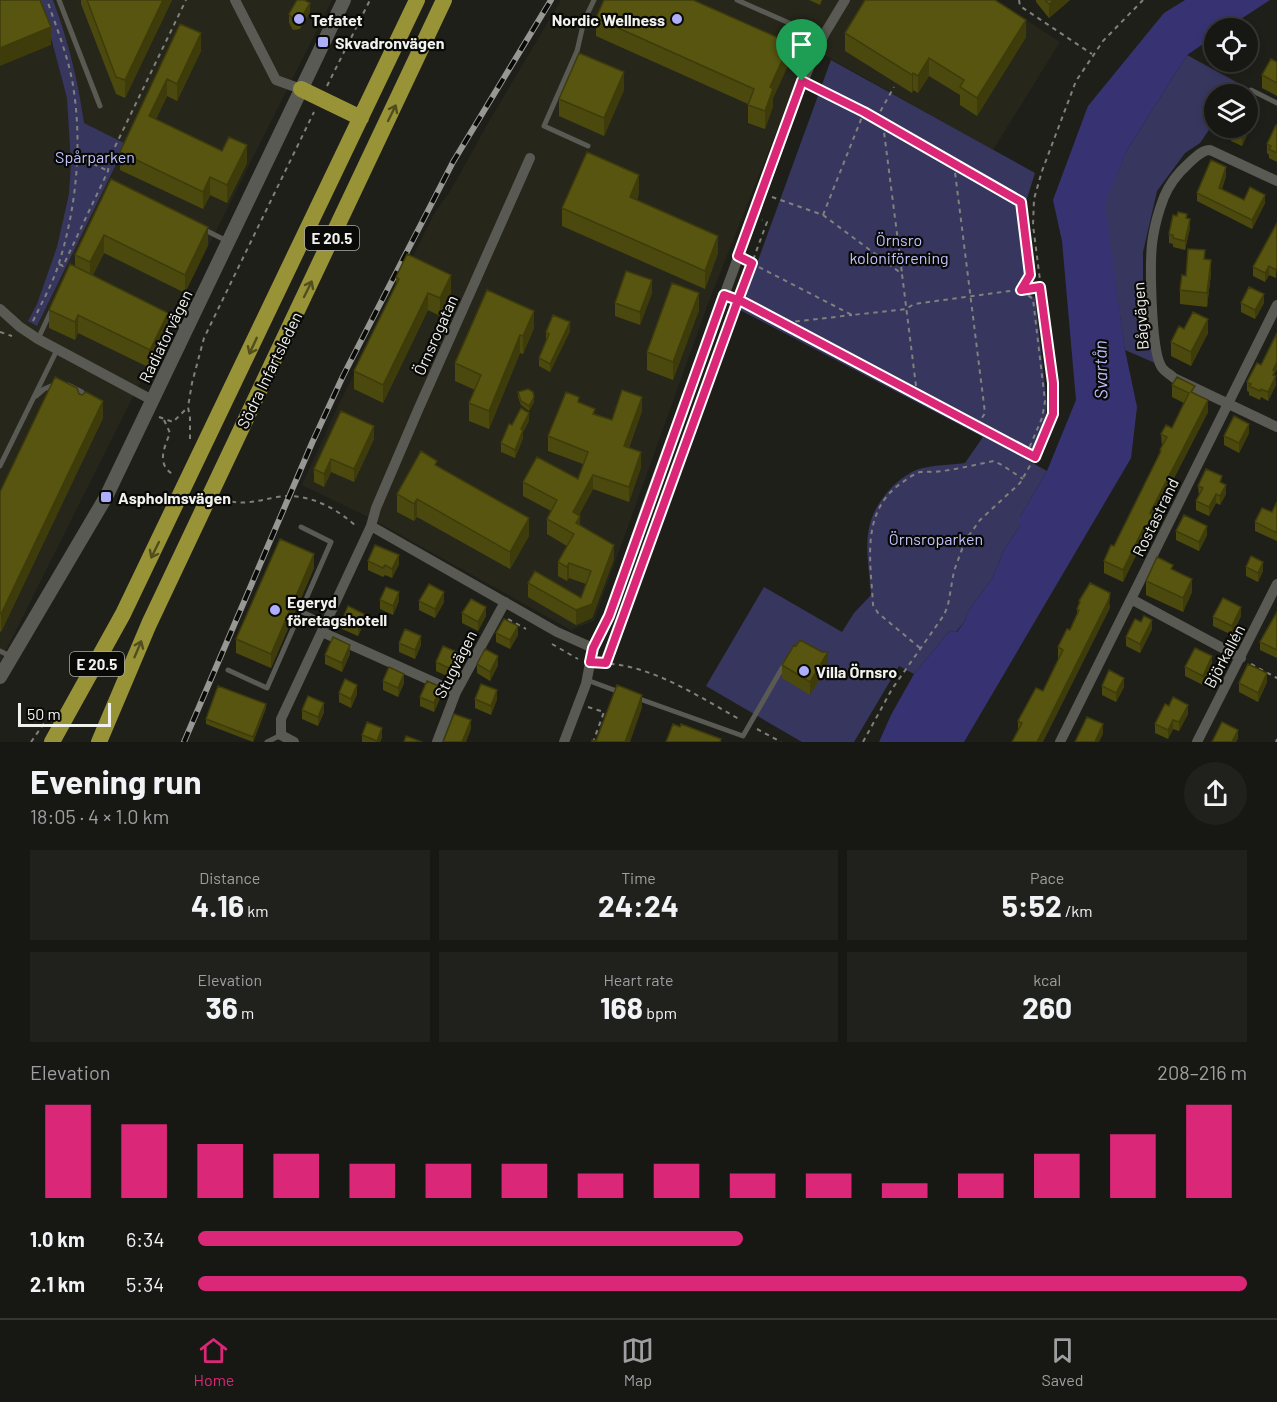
<!DOCTYPE html>
<meta charset="utf-8">
<style>
:root{--surface:#171714;--page:#20201d;--text:#f1f3f6;--muted:#9e9fa0;--line:#363634;--accent:#db2777}
body{margin:0;font-family:Barlow,sans-serif;background:var(--page);color:var(--text);height:100vh;display:flex;flex-direction:column;font-size:22px;white-space:nowrap}
*{box-sizing:border-box;margin:0}
p{font-size:20px;color:var(--muted)}
.icon{flex:none;width:33px;height:33px;fill:none;stroke:currentColor;stroke-width:2;stroke-linecap:round;stroke-linejoin:round}
.map{position:relative;height:742px;overflow:hidden}
.sheet{display:flex;flex-direction:column;background:var(--surface);flex:1}
.sheet>*{flex:none}
.controls{position:absolute;left:1204px;top:18px;display:grid;gap:12px}
.controls a{display:grid;place-items:center;width:54px;height:54px;border-radius:50%;background:var(--surface);box-shadow:0 3px 9px #0003,0 0 0 2px var(--line);font-size:30px}
.scale{position:absolute;left:18px;bottom:15px;width:93px;box-sizing:border-box;padding-left:6px;border:3px solid #f1f1ed;border-top:0;font-size:16px;line-height:21px;white-space:nowrap;color:#f1f1ed;-webkit-text-stroke:4px #090907;paint-order:stroke}
.pin{position:absolute;display:grid;place-items:center;width:51px;height:51px;color:#fff;margin:-62px -26px;border-radius:50% 50% 50% 0;rotate:-45deg;box-shadow:0 0 6px #0007}
.pin .icon{rotate:45deg}
.round{display:grid;place-items:center;flex:none;width:63px;height:63px;border-radius:32px;background:var(--page)}
.headline{display:flex;align-items:center;justify-content:space-between;height:102px;padding:0 30px}
h1{font-size:33px;font-weight:700;line-height:45px}
.metrics{display:grid;grid-template-columns:repeat(3,1fr);gap:9px;height:102px;padding:6px 30px}
.metrics div{display:grid;align-content:center;border-radius:0px;background:var(--page);text-align:center}
.metrics b{font-size:30px;font-weight:700}
.metrics small{font-size:16px;font-weight:400}
.metrics p{font-size:16px}
.chart{height:168px;padding:12px 30px}
.chart p{display:flex;justify-content:space-between}
.chart svg{width:100%;height:108px;margin-top:6px;stroke:var(--accent);stroke-width:6}
ul{padding:0 30px;list-style:none;font-size:20px}
li{display:grid;grid-template-columns:96px 72px 1fr;align-items:center;height:45px}
li i{height:15px;border-radius:8px;background:var(--accent)}
.tabs{display:flex;justify-content:space-around;align-items:center;height:84px;border-top:2px solid var(--line);background:var(--surface);font-size:16px;color:var(--muted)}
.tabs a{display:grid;justify-items:center;gap:3px}
.tabs .current{color:var(--accent)}
.map>svg:first-child{display:block}
.built{fill:#26261b}
.green{fill:#37365f}
.water{fill:#373373}
.lines{fill:none;stroke-linecap:round;stroke-linejoin:round}
.path{stroke:#80807c;stroke-width:2;stroke-dasharray:4.5 4.5;stroke-linecap:butt}
.service{stroke:#5a5a54;stroke-width:5}
.minor{stroke:#5a5a54;stroke-width:10}
.tertiary{stroke:#5a5a54;stroke-width:14}
.primary{stroke:#989337;stroke-width:16}
.rail-casing{stroke:#979793;stroke-width:6}
.rail{stroke:#090907;stroke-width:4;stroke-dasharray:11;stroke-linecap:butt}
.wall{fill:#4c490e}
.shaded-wall{fill:#3e3c0b}
.building{fill:#585510;stroke:#3e3c0b;stroke-width:1.5}
.oneway{stroke:#504e1f}
.route-casing{stroke:#fff;stroke-width:12}
.route{stroke:#db2777;stroke-width:8}
.poi-dot{fill:#adaffb;stroke:#090907;stroke-width:2}
.labels{text-anchor:middle;dominant-baseline:central;stroke-width:4.5;stroke-linejoin:round;paint-order:stroke}
.shield{fill:#090907;stroke:#ababa8;stroke-width:1.5}
.shield-label{font-size:15px;font-weight:bold;fill:#f1f1ed}
.poi-label{font-size:16px;font-weight:bold;fill:#f1f1ed;stroke:#090907;text-anchor:start}
.park-label{font-size:16px;fill:#c0c2fd;stroke:#090907}
.street-label{font-size:16px;fill:#f1f1ed;stroke:#090907}
.water-label{font-size:18px;font-style:italic;fill:#bcbef9;stroke:#090907}
</style>
<div class="map">
<svg width="1277" height="742" viewBox="0 0 1277 742">
<rect width="100%" height="100%" fill="#1f1f1a"/>
<path class="built" d="M0 0H332L0 662Z
M561 0H996L1060 42 993 150 810 47 709 301 594 621 571 630 370 518 302 485 338 406 435 212 449 193 491 118Z"/>
<path class="green" d="M38 0H53C68 40 78 80 84 123L126 144 37 326 28 321 37 304 57 247 69 194 71 163 67 98 45 15Z
M1187 55 1240 84 1233 94H1215V121L1200 143 1185 153 1157 191 1143 252V309L1155 363 1125 350 1104 204 1127 150Z
M831 60 1035 173 1024 208 1032 276 1029 282 1030 294 1035 298 1047 404 1045 420 1027 460 1047 471 1020 517V526L1005 548 992 579 967 613 965 621 956 632 950 631 914 674 899 666 854 742H802L706 686 764 587 842 632 854 613 871 595C868 551 858 523 892 487 899 480 910 472 919 469 933 465 950 465 965 463L983 437 740 310Z"/>
<path class="water" d="M1185 0H1270L1227 28H1215V36L1187 55 1127 150 1105 204 1125 350 1137 407 1131 458 964 742H879L891 715 914 674 950 631 957 632 965 621 967 613 992 579 1005 548 1020 526V517L1047 471 1076 400 1062 241 1053 200 1088 106 1164 13Z"/>
<g class="lines">
<path class="path" d="M1019 0 1020 6 1092 54
M327 86 370 0
M876 119 894 87
M883 124 902 273
M77 156 108 171
M954 164 985 413 977 426
M772 197 823 215 902 274 917 394 1027 453 1042 418 1045 401 1033 299 1021 290 1030 275 1021 202 864 112 813 86
M823 215 864 112
M751 263 852 315 906 309 914 304 1039 287
M59 264 63 266 108 171 110 157 186 0
M738 300 782 323 852 315
M33 321C42 302 53 283 59 263 76 209 82 148 74 92 70 61 57 29 47 0
M782 323 917 394
M0 332 12 336
M159 417 173 422 188 407
M164 420 170 433C164 448 156 465 174 475
M190 439V418L188 407 192 383 204 338 314 112
M223 499C242 506 257 501 277 497 307 492 335 507 357 527
M626 606 767 222 762 220
M508 619 526 629
M552 644 578 659
M920 648 878 613 873 605C871 563 860 513 900 484 906 480 913 474 920 472 925 471 929 472 934 472 954 470 974 465 994 461L1002 465 1023 479
M601 663C653 665 697 696 741 720
M606 663 621 620
M1251 664 1277 678
M588 707 604 712 593 742
M757 729 781 742
M31 742 45 722
M863 742 892 689 944 615 948 605 954 571 965 541 980 520 1020 483 1035 457 1053 414V383L1033 225 1034 199 1042 171 1076 81 1103 41 1143 0
M1276 742 1277 739"/>
<path class="service" d="M59 0 100 106
M737 0 823 38
M1251 90 1277 103
M588 146 544 126 577 51 584 21 594 0
M203 229 227 241
M163 318 184 328
M38 339 51 311
M68 385 82 392 84 399
M36 396 44 389 56 384
M0 466 57 350
M300 611 326 623
M0 651 10 656
M228 670 267 688 331 542 301 527
M587 680 622 693
M637 698 743 736 785 663
M267 742 281 735"/>
<path class="minor" d="M235 0 276 80 301 89
M1277 181 1210 150C1201 150 1195 158 1188 164 1178 173 1169 185 1164 197 1159 210 1155 224 1153 237 1149 259 1151 349 1161 366 1163 371 1170 374 1174 378L1277 427
M0 309 20 327 38 339 152 400
M371 526 557 632 593 648
M1131 599 1241 658
M322 632 456 692
M294 742 281 735V719L371 526 376 508 418 410 530 158
M437 742 456 692 505 602
M564 742 586 684 593 648 609 616 647 505 803 81 825 33 845 0
M1060 742 1277 305
M1197 742 1277 584"/>
<path class="tertiary" d="M0 677 106 497 344 0"/>
<path class="primary" d="M301 89 361 118
M52 742 123 614 417 0
M99 742 149 624 444 0"/>
<g class="rail-casing">
<path id="rail" d="M184 742 312 443 343 376 453 162 551 0"/>
</g>
<use href="#rail" class="rail"/>
</g>
<path class="wall" d="M81 0H172L125 98 116 94 81 4Z
M809 0H822L820 5Z
M1036 0H1070L1049 18 1036 2Z
M310 12 300 29 293 30 289 23V14Z
M596 18 790 61 773 98V106L765 129 748 123V104L596 36Z
M180 24 201 51 177 101 167 96 156 119 247 163 227 203 210 195 203 209 120 170V152Z
M845 33 1026 37 977 116 960 105V95L929 76 918 93 913 90 912 93 845 51Z
M1277 62V96L1262 88V75Z
M624 90 604 136 559 116V99Z
M1252 124 1242 146 1231 141V132L1232 129H1230V128H1248Z
M1277 125V162L1269 158V155L1267 153V144Z
M1226 176 1222 189 1244 200 1265 203 1252 229 1197 201V193Z
M111 179 208 245 185 293 104 253 93 275 168 331 150 368 78 333 75 340 49 328V310L75 266V255Z
M639 193 637 200 718 253 705 289 562 226V208Z
M1187 218 1190 228 1185 250 1173 247V244L1169 243V234Z
M1277 223 1276 278 1269 275 1265 282 1253 276V267Z
M1205 259 1211 273 1207 307 1180 304V290L1186 276Z
M396 277 451 293 440 316 428 310 383 403 354 389V371L396 284Z
M652 293 640 325 615 316V303Z
M1241 303H1264L1255 319 1241 312Z
M699 310 673 380 647 370V352Z
M534 328 523 354 520 353 489 429 469 421V403L475 390 455 381V363Z
M1184 329 1208 333 1191 366 1171 356V342Z
M570 331 550 372 539 366V358L546 341V332Z
M1275 374 1276 385 1268 401 1261 397 1260 400 1249 395V392L1247 391V382Z
M1172 385 1195 393 1208 412 1153 519V526L1147 540 1144 539 1123 582 1104 573V561L1114 546 1160 454V450L1162 446 1161 434 1172 428 1184 403 1172 397Z
M518 392 534 402 529 411 521 405 518 397Z
M79 394 103 418 1 632 0 631V492Z
M579 402 595 414 612 420 642 411 629 448 641 467 629 502 593 489 579 515 580 526 614 559 592 618 576 625 528 597V583L581 598 586 584 569 578 567 581 558 576V562L567 546 547 534V519L551 511 523 496V482L578 479 583 464 548 451V436Z
M341 411 374 439 354 482 331 472 324 487 314 482V469Z
M529 421 523 432V438L515 458 501 452V443L512 425Z
M1249 433 1239 453 1224 445V436Z
M437 466 529 536 510 569 417 517 414 521 397 512V494Z
M1222 483 1226 494 1220 505 1216 503 1209 516 1196 510V501L1199 495 1198 486Z
M1277 502V541L1255 531V522L1272 512Z
M1176 531 1207 535 1199 551 1176 540Z
M368 561 399 564 392 578 385 575 383 577 368 570Z
M1246 567 1263 571 1258 582 1246 576Z
M314 568 271 668 236 653V639Z
M1173 570 1192 592 1183 612 1146 595V581Z
M380 600 399 601 393 615 380 609Z
M419 601 444 602 435 618 419 610Z
M1079 601 1110 605 1109 610 1018 731V721L1043 691 1059 659H1058V647L1070 630 1077 616V609L1079 605Z
M1277 612V658L1260 650V642Z
M462 613 486 616 478 631 462 623Z
M1241 616 1232 635 1213 626V617Z
M342 620 364 623 358 636 342 629Z
M1141 622 1152 629 1140 653 1126 646V637Z
M496 633 518 635 510 649 496 642Z
M399 643 421 645 415 659 399 652Z
M350 654 342 672 325 664V655Z
M436 662H459L451 678 436 671Z
M477 664 498 665 490 681 477 673Z
M782 665 828 666 810 695 782 678Z
M1212 666 1203 685 1185 676V667Z
M383 681 404 683 398 697 383 690Z
M1267 682 1258 702 1239 692V683Z
M1102 686 1124 687 1116 702 1102 695Z
M339 693 357 694 351 708 339 702Z
M441 696 434 712 420 706V697Z
M475 699H497L491 715 475 708Z
M266 708 253 742 206 724V719Z
M302 710 324 712 318 726 302 719Z
M1188 714 1179 731 1173 729 1168 739 1155 733V724Z
M362 735 382 737 380 742H362Z"/>
<path class="shaded-wall" d="M163 0H172L125 98V80Z
M1054 0H1070L1049 18V4Z
M310 3V12L300 29V20Z
M1026 20V37L977 116V98Z
M51 27V45L0 66V48Z
M201 33V51L177 101V84Z
M790 43V61L773 98V106L765 129V111L770 87Z
M929 58V76L918 93V76Z
M624 72V90L604 136V118Z
M913 73V90L912 93V75Z
M167 79V96L149 134V116Z
M1252 115V124L1242 146V137L1247 128H1248V125Z
M247 145V163L227 203V185Z
M1226 167V176L1219 197V188Z
M639 175V193L630 215V197Z
M210 177V195L203 209V192Z
M1265 195V203L1252 229V220Z
M1190 219V228L1185 250V241Z
M208 227V245L185 293V275Z
M104 235V253L90 280V262Z
M718 236V253L705 289V271Z
M1211 260V273L1207 307V293Z
M1269 266V275L1265 282V273Z
M451 275V293L440 316V298Z
M652 280V293L640 325V312Z
M428 293V310L383 403V385Z
M699 293V310L673 380V362Z
M1264 294V303L1255 319V310Z
M534 311V328L523 354V336Z
M168 313V331L150 368V350Z
M78 315V333L75 340V322Z
M1208 319V333L1191 366V352Z
M570 322V331L550 372V364Z
M520 335V353L489 429V411Z
M1277 362V370L1275 374 1276 385 1268 401V392L1273 370Z
M534 397V402L529 411V406Z
M642 397V411L624 461V446Z
M1208 400V412L1153 519V526L1147 540V528L1150 513Z
M103 401V418L1 632V614Z
M529 413V421L523 432V438L515 458V450L521 429Z
M1249 424V433L1239 453V443Z
M374 426V439L354 482V469Z
M641 452V467L629 502V487Z
M331 459V472L324 487V474Z
M593 475V489L573 526V512Z
M1226 485V494L1220 505V496Z
M1216 494V503L1209 516V507Z
M417 499V517L414 521V504Z
M580 516V531L576 523Z
M529 518V536L510 569V552Z
M1207 526V535L1199 551V542Z
M1144 527V539L1123 582V570Z
M614 545V559L592 618 576 625V610Z
M314 554V568L271 668V654Z
M399 555V564L392 578V569Z
M1263 562V571L1258 582V573Z
M569 563V578L567 581V567Z
M1192 579V592L1183 612V598Z
M399 592V601L393 615V606Z
M444 592V602L435 618V609Z
M1110 593 1109 610 1043 742H1037Z
M486 607V616L478 631V622Z
M1241 607V616L1232 635V626Z
M364 614V623L358 636V627Z
M1152 620V629L1140 653V644Z
M518 626V635L510 649V640Z
M421 636V645L415 659V650Z
M350 645V654L342 672V663Z
M828 652V666L810 695V682Z
M459 653V662L451 678V669Z
M498 656V665L490 681V672Z
M1212 656V666L1203 685V676Z
M1267 673V682L1258 702V693Z
M404 674V683L398 697V688Z
M1124 678V687L1116 702V693Z
M357 685V694L351 708V699Z
M441 687V696L434 712V703Z
M497 690V699L491 715V706Z
M642 695V708L630 742H625Z
M324 703V712L318 726V717Z
M266 704V708L253 742V737Z
M1188 705V714L1179 731V722Z
M471 720V729L466 742H462Z
M1173 720V729L1168 739V730Z
M1103 724V734L1099 742H1095Z
M382 728V737L380 742H377Z
M1238 730V739L1236 742H1232Z"/>
<path class="building" d="M0 0H40L51 27 0 48Z
M87 0H163L125 80 116 77Z
M297 0H304L310 3 300 20H293L289 14Z
M604 0H693L790 43 770 87 773 89 765 111 748 105 754 89 596 18Z
M865 0H995L1026 20 977 98 960 87 964 80 929 58 918 76 913 73 912 75 845 33Z
M1045 0H1054L1049 4Z
M180 24 201 33 177 84 167 79 149 116 222 151 229 137 247 145 227 185 210 177 203 192 120 152Z
M579 53 624 72 604 118 559 99Z
M1271 59 1277 62V83L1262 75Z
M1236 91 1244 94H1234Z
M1248 113 1252 115 1248 125Z
M1276 125H1277V153L1269 149 1271 146 1267 144Z
M1233 128H1247L1242 137 1231 132Z
M587 152 639 175 630 197 718 236 705 271 562 208Z
M1211 160 1226 167 1219 188 1244 200 1250 187 1265 195 1252 220 1197 193Z
M111 179 208 227 185 275 104 235 90 262 75 255Z
M1178 212 1187 214 1186 218 1190 219 1185 241 1173 238V235L1169 234 1173 215 1177 216Z
M1277 223V267L1276 270 1269 266 1265 273 1253 267Z
M1188 249 1205 250 1204 259 1211 260 1207 293 1180 290 1182 275 1186 276Z
M407 254 451 275 440 298 428 293 383 385 354 371 399 279 396 277Z
M70 264 168 313 150 350 78 315 75 322 49 310Z
M626 271 652 280 640 312 615 303Z
M672 283 699 293 673 362 647 352Z
M1249 287 1264 294 1255 310 1241 303Z
M487 290 534 311 523 336 520 335 489 411 469 403 481 375 455 363Z
M1193 312 1208 319 1191 352 1171 342 1179 326 1184 329Z
M553 315 570 322 550 364 539 358 549 334 546 332Z
M1277 333V362L1273 370 1275 371 1273 375 1276 376 1268 392 1261 389 1260 391 1249 386 1251 384 1247 382 1257 363 1261 365Z
M55 377 77 388 79 394 82 395 86 392 103 401 1 614 0 613V492Z
M1177 377 1195 386 1191 392 1208 400 1150 513 1153 514 1147 528 1144 527 1123 570 1104 561 1111 545 1114 546 1161 451 1160 450 1167 437 1161 434 1166 425 1172 428 1189 393 1172 385Z
M528 389 533 392 534 397 529 406 521 401 518 392Z
M622 390 642 397 624 446 641 452 629 487 593 475 573 512 580 516 576 523 614 545 592 604 576 610 528 583 535 571 581 598 591 571 569 563 567 567 558 562 574 534 547 519 557 500 523 482 537 457 578 479 588 452 548 436 566 392 579 397 578 402 595 409 593 414 612 420Z
M521 408 529 413 521 429 523 430 515 450 501 443 509 424 512 425Z
M341 411 374 426 354 469 331 459 324 474 314 469Z
M1234 416 1249 424 1239 443 1224 436Z
M421 451 437 461 435 465 529 518 510 552 417 499 414 504 397 494Z
M1206 469 1222 476 1220 482 1226 485 1220 496 1216 494 1209 507 1196 501 1203 488 1198 486Z
M1277 502V533L1255 522 1262 508 1272 512Z
M1184 515 1207 526 1199 542 1176 531Z
M280 539 314 554 271 654 236 639Z
M375 545 399 555 392 569 385 565 383 568 368 561Z
M1251 556 1263 562 1258 573 1246 567Z
M1157 557 1173 565 1171 569 1192 579 1183 598 1146 581Z
M1090 583 1110 593 1109 599 1037 742H1012L1022 723 1018 721 1036 688 1043 691 1063 650 1058 647 1067 629 1070 630 1079 610 1077 609 1080 602 1079 601Z
M429 584 444 592 435 609 419 601Z
M386 587 399 592 393 606 380 600Z
M1223 598 1241 607 1232 626 1213 617Z
M471 599 486 607 478 622 462 613Z
M348 606 364 614 358 627 342 620Z
M1277 612V650L1260 642Z
M1144 616 1152 620 1140 644 1126 637 1135 619 1141 622Z
M504 619 518 626 510 640 496 633Z
M405 629 421 636 415 650 399 643Z
M333 637 350 645 342 663 325 655Z
M800 640 822 652H828L810 682 782 665 794 645 796 646Z
M443 646 459 653 451 669 436 662Z
M1195 648 1212 656 1203 676 1185 667Z
M485 649 498 656 490 672 477 664Z
M1248 664 1267 673 1258 693 1239 683Z
M389 667 404 674 398 688 383 681Z
M1109 670 1124 678 1116 693 1102 686Z
M345 679 357 685 351 699 339 693Z
M427 681 441 687 434 703 420 697Z
M481 684 497 690 491 706 475 699Z
M617 685 642 695 625 742H592V740L596 741Z
M218 686 266 704 253 737 206 719Z
M308 696 324 703 318 717 302 710Z
M1173 697 1188 705 1179 722 1173 720 1168 730 1155 724 1165 704 1169 706Z
M454 714 471 720 462 742H443Z
M1087 717 1103 724 1095 742H1075Z
M367 722 382 728 377 741 362 735Z
M1222 722 1238 730 1232 742H1212Z
M673 724 680 727 681 724 694 729 721 739 720 742H721H666Z
M406 736 422 742H404Z"/>
<defs><path id="oneway-shaft" d="M-6 0H5M1.5-3L5.5 0L1.5 3" fill="none" stroke-width="1.6" stroke-linecap="round" stroke-linejoin="round" transform="scale(1.5)"/></defs>
<g class="oneway">
<use href="#oneway-shaft" transform="translate(392 113) rotate(-64)"/>
<use href="#oneway-shaft" transform="translate(308 289) rotate(-64)"/>
<use href="#oneway-shaft" transform="translate(253 346) rotate(115)"/>
<use href="#oneway-shaft" transform="translate(155 550) rotate(116)"/>
<use href="#oneway-shaft" transform="translate(138 649) rotate(-67)"/>
</g>
<g class="lines">
<g class="route-casing">
<path id="route" d="M802 81 738 256 752 263 738 300 606 663 590 662 593 648 609 616 724 295 743 302 1035 457 1053 414V383L1040 287 1021 290 1030 275 1021 202 864 112 802 81"/>
</g>
<use href="#route" class="route"/>
</g>
<g class="poi-dot">
<circle cx="299" cy="19" r="6"/>
<circle cx="677" cy="19" r="6"/>
<rect x="317" y="36" width="12" height="12" rx="3"/>
<rect x="100" y="491" width="12" height="12" rx="3"/>
<circle cx="275" cy="610" r="6"/>
<circle cx="804" cy="671" r="6"/>
</g>
<g class="labels">
<g class="shield">
<rect x="305" y="226" width="54" height="24" rx="4.5"/>
<rect x="70" y="652" width="54" height="24" rx="4.5"/>
</g>
<g class="shield-label">
<text x="332" y="238">E 20.5</text>
<text x="97" y="664">E 20.5</text>
</g>
<g class="poi-label">
<text x="311" y="19">Tefatet</text>
<text x="665" y="19" text-anchor="end">Nordic Wellness</text>
<text x="335" y="42">Skvadronvägen</text>
<text x="118" y="497">Aspholmsvägen</text>
<text x="287" y="601">Egeryd<tspan x="287" dy="18">företagshotell</tspan></text>
<text x="816" y="671">Villa Örnsro</text>
</g>
<g class="park-label">
<text x="95" y="156">Spårparken</text>
<text x="899" y="239">Örnsro<tspan x="899" dy="18">koloniförening</tspan></text>
<text x="936" y="538">Örnsroparken</text>
</g>
<g class="street-label">
<text transform="translate(1140 316) rotate(-94)">Bågvägen</text>
<text transform="translate(435 335) rotate(-66)">Örnsrogatan</text>
<text transform="translate(165 336) rotate(-64)">Radiatorvägen</text>
<text transform="translate(269 370) rotate(-64)">Södra Infartsleden</text>
<text transform="translate(1155 517) rotate(-64)">Rostastrand</text>
<text transform="translate(1224 656) rotate(-62)">Björkallén</text>
<text transform="translate(455 664) rotate(-63)">Stugvägen</text>
</g>
<g class="water-label">
<text transform="translate(1100 370) rotate(-91)">Svartån</text>
</g>
</g>
</svg>
<div class="controls">
<a><svg class="icon" aria-label="locate" viewBox="0 0 24 24"><circle cx="12" cy="12" r="6"/><path d="M12 2v4M12 18v4M2 12h4M18 12h4"/></svg></a>
<a><svg class="icon" aria-label="layers" viewBox="0 0 24 24"><path d="M12 4l9 5-9 5-9-5zM3 14l9 5 9-5"/></svg></a>
</div>
<div class="scale">50 m</div>
<div class="pin" style="left:802px;top:81px;background:#1e9e55"><svg class="icon" aria-label="arrive" viewBox="0 0 24 24"><path d="M6 21V4h12l-3 4 3 4H6"/></svg></div>
</div>
<section class="sheet">
<div class="headline"><div><h1>Evening run</h1><p>18:05 · 4 × 1.0 km</p></div><a class="round"><svg class="icon" aria-label="share" viewBox="0 0 24 24"><path d="M12 15V3M7 8l5-5 5 5M5 13v7h14v-7"/></svg></a></div>
<div class="metrics">
<div><p>Distance</p><b>4.16<small> km</small></b></div>
<div><p>Time</p><b>24:24</b></div>
<div><p>Pace</p><b>5:52<small> /km</small></b></div>
</div>
<div class="metrics">
<div><p>Elevation</p><b>36<small> m</small></b></div>
<div><p>Heart rate</p><b>168<small> bpm</small></b></div>
<div><p>kcal</p><b>260</b></div>
</div>
<div class="chart"><p><span>Elevation</span>208–216 m</p>
<svg viewBox="0 0 160 44" preserveAspectRatio="none"><path d="M5 44V6M15 44V14M25 44V22M35 44V26M45 44V30M55 44V30M65 44V30M75 44V34M85 44V30M95 44V34M105 44V34M115 44V38M125 44V34M135 44V26M145 44V18M155 44V6"/></svg>
</div>
<ul>
<li><b>1.0 km</b>6:34<i style="width:52%"></i></li>
<li><b>2.1 km</b>5:34<i style="width:100%"></i></li>
</ul>
</section>
<nav class="tabs">
<a class="current"><svg class="icon" aria-label="home" viewBox="0 0 24 24"><path d="M3 11l9-7 9 7M6 9v11h12V9"/></svg>Home</a>
<a><svg class="icon" aria-label="map" viewBox="0 0 24 24"><path d="M3 6l6-2 6 2 6-2v14l-6 2-6-2-6 2zM9 4v14M15 6v14"/></svg>Map</a>
<a><svg class="icon" aria-label="saved" viewBox="0 0 24 24"><path d="M7 4h10v16l-5-4-5 4z"/></svg>Saved</a>
</nav>
